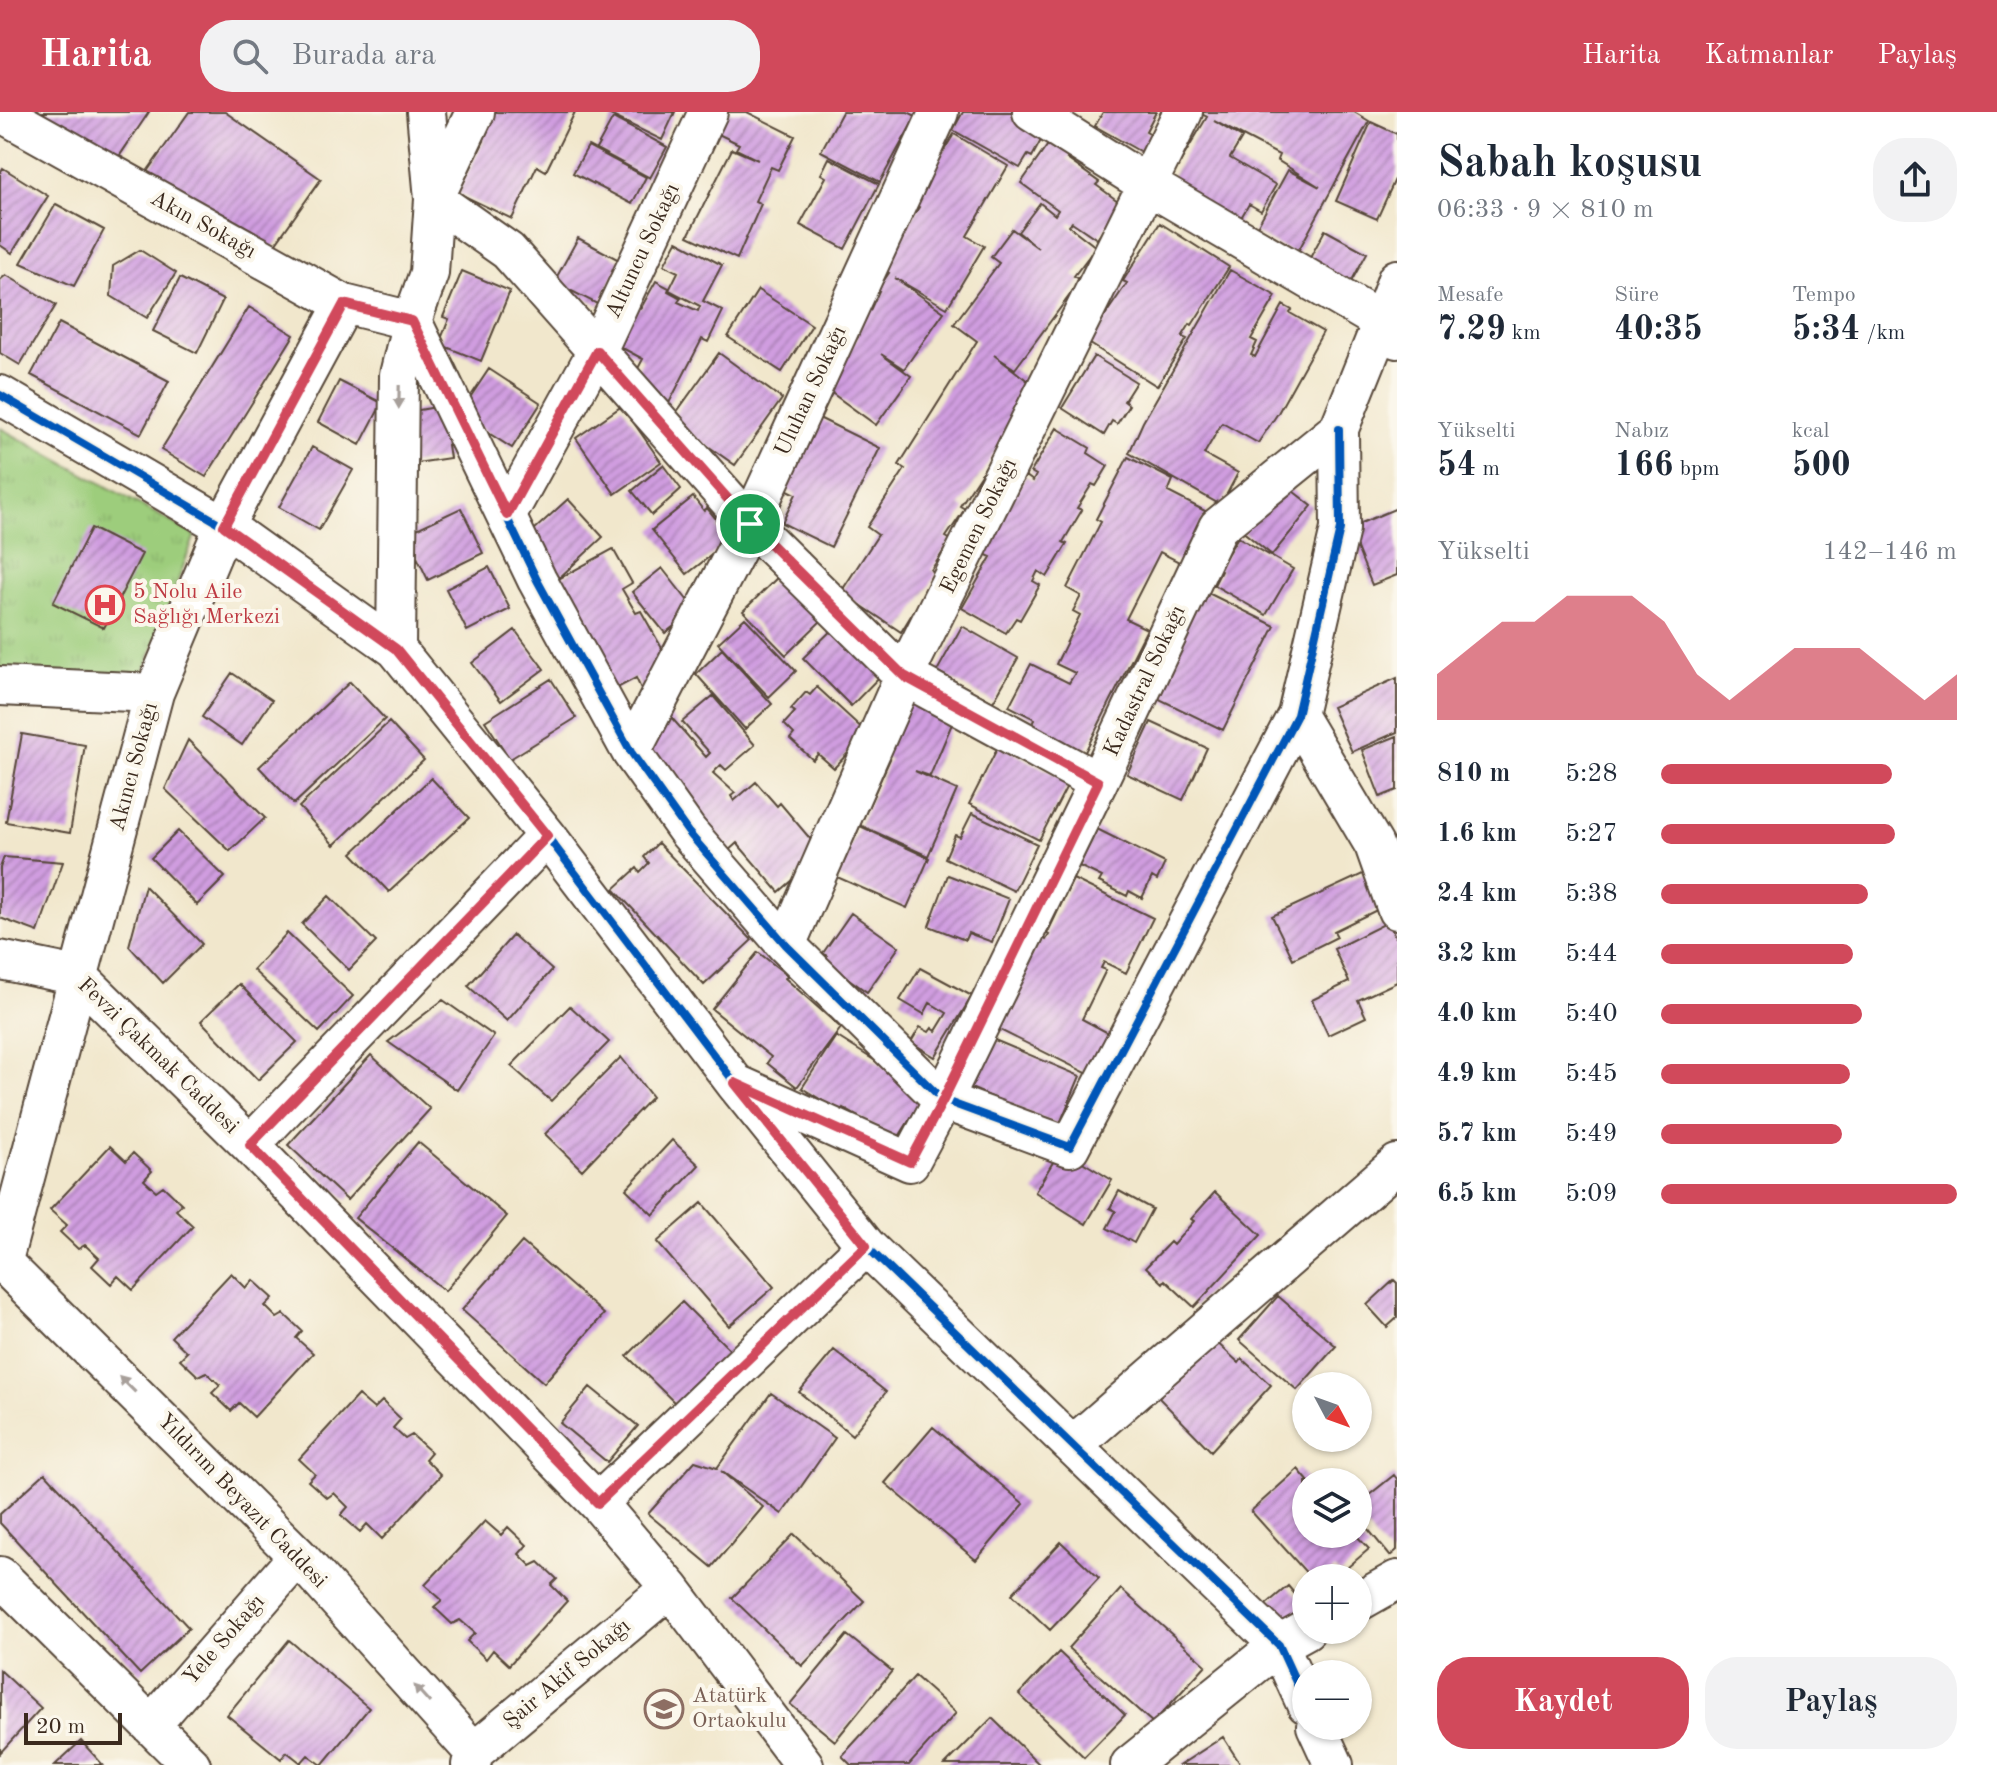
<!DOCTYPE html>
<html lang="tr">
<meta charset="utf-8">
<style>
:root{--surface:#fff;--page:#f2f2f3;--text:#1f2937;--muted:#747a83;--accent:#d1495b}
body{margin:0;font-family:"Old Standard TT",serif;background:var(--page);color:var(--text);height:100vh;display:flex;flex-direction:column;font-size:30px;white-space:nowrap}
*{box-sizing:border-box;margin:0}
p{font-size:26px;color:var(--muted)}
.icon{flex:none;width:44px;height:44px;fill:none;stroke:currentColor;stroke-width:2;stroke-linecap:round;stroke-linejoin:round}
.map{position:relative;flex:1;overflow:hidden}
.drawer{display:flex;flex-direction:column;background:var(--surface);width:600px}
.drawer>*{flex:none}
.needle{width:52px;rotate:131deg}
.controls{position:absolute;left:1292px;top:1260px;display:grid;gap:16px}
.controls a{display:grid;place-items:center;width:80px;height:80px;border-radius:50%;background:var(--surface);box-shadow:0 2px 6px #0004;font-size:40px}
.scale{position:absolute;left:24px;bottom:20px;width:98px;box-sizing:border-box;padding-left:8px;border:4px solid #3b2a1e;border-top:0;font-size:22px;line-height:28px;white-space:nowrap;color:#3b2a1e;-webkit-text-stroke:6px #fbf7ec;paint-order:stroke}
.pin{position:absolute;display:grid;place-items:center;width:68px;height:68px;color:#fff;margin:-34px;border:4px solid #fff;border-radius:50%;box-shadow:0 2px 8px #0007}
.round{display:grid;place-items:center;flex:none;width:84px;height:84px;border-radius:32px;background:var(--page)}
.headline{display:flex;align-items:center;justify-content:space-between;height:136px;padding:0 40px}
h1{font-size:44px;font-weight:600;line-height:60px}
.figures{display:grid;grid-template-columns:repeat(3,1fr);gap:12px;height:136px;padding:8px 40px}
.figures div{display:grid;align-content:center}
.figures b{font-size:34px;font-weight:600}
.figures small{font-size:22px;font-weight:400}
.figures p{font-size:22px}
.chart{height:224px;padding:16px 40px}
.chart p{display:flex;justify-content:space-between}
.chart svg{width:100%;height:144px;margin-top:8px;fill:var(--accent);opacity:.7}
.button{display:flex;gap:16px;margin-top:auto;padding:16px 40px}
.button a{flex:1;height:92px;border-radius:32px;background:var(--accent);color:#fff;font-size:32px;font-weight:600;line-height:92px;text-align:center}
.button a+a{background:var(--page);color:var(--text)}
ul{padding:0 40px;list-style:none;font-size:26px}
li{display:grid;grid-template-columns:128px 96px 1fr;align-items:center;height:60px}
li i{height:20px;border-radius:10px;background:var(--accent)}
header{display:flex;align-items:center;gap:48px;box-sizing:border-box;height:112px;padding:0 40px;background:var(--accent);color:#fff}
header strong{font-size:38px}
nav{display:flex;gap:44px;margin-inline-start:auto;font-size:28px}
.search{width:560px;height:72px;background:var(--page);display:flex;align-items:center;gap:20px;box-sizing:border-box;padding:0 28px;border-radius:32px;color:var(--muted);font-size:30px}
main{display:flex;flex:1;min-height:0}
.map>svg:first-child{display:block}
.grass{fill:url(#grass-tufts);stroke:#6c7c4d;stroke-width:2}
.building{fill:url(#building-hatch)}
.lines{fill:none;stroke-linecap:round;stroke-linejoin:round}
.minor-casing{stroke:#564638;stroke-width:42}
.minor{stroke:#fff;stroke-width:38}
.cycleway-casing{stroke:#fbf7ec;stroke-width:13}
.cycleway{stroke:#0057b8;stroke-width:8}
.oneway{fill:#a79f9a}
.route-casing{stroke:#fff;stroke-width:16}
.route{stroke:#d1495b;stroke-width:10}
.labels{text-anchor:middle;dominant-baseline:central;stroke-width:8;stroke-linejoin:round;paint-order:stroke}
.street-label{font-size:22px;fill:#3b2a1e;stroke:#fbf7ec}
.health-label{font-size:22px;fill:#be3a42;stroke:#fbf7ec;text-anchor:start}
.education-label{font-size:22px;fill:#785e54;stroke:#fbf7ec;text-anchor:start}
</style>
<header>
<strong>Harita</strong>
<div class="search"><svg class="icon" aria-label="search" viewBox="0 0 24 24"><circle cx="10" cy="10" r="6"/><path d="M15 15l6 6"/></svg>Burada ara</div>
<nav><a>Harita</a><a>Katmanlar</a><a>Paylaş</a></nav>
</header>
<main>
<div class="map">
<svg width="1397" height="1653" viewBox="0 0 1397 1653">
<defs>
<pattern id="grass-tufts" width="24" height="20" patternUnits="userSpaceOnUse" patternTransform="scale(2)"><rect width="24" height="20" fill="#9dcd7c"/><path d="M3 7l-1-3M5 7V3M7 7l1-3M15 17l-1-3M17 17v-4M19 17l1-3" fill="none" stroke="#88b06b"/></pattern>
<pattern id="building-hatch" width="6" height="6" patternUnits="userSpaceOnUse" patternTransform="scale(2)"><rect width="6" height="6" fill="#d09de0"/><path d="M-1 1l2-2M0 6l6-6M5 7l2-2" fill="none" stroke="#aa80b5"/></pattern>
</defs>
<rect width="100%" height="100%" fill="#fbf7ec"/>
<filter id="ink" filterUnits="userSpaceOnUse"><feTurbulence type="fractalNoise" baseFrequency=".0125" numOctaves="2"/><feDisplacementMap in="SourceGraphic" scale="16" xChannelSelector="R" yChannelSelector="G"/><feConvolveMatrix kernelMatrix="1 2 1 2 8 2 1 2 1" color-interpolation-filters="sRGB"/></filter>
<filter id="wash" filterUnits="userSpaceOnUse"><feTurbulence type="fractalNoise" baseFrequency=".006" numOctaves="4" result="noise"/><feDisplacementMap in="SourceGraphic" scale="32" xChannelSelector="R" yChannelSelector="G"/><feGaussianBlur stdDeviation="1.8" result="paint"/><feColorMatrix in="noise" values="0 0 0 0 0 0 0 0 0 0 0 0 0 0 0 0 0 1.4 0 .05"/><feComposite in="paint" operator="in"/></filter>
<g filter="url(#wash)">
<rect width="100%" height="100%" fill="#f1e7cc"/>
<path class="grass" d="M0 316 195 423 134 586 0 566Z"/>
<g id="blocks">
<path class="building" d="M31 0H149L112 55Z
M189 0H225L321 67 266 145 146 61Z
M485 0H575L546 59 537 54 512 107 458 81 484 29 474 24Z
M604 0H675L662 28Z
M721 0H747L795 24 778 58 771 55 755 89 761 92 737 147 688 124 732 37 758 48 736 37 739 32 712 19Z
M842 0H908L916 4 880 70 821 39Z
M963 0H1013L1046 19 1032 45 1028 43 1020 56 953 18Z
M1103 0H1156L1146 19 1151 22 1141 40 1095 14Z
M1198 0H1354L1369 9 1296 143 1254 120 1288 58 1320 75 1277 48 1279 43 1214 9 1242 26 1230 46 1276 73 1261 99 1249 92 1235 116 1165 76 1207 5Z
M613 6 667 35 650 66 596 37Z
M1371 10 1397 22V63L1377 107 1336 89Z
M954 22 1008 54 967 124 984 134 947 196 895 166 944 200 904 257 881 242 911 264 876 313 822 274 858 225 849 219 889 161 881 157 919 95 912 91Z
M1052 27 1072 41 1067 47 1099 70 1096 73 1122 92 1097 127 1072 110 1069 114 1096 135 1074 164 1081 168 1015 257 994 243 1037 276 960 394 965 397 946 425 951 428 931 458 937 461 901 520 841 480 878 423 867 415 905 357 899 353 977 229 954 212 999 151 991 145 1012 117 1038 136 1018 120 1040 91 1055 103 1058 98 1021 71Z
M588 34 646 65 632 92 573 61Z
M829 46 879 72 845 137 800 113 826 65 821 62Z
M3 56 48 84 12 141 0 133V61Z
M56 92 104 118 74 174 21 151Z
M1160 111 1229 155 1192 213 1190 212 1182 225 1187 227 1157 274 1087 230 1127 171 1123 169Z
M1325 118 1367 141 1346 179 1304 157Z
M578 126 621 149 599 193 554 170Z
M677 129 722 153 703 189 723 199 708 230 702 227 667 295 633 266 643 247 613 231 633 192 641 196 656 169 669 176 668 179 681 186 678 190 698 199 700 194 669 178 678 160 664 153Z
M140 138 176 161 147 206 111 184 113 154Z
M1230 158 1276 184 1251 227 1257 230 1251 243 1255 245 1283 193 1292 198 1290 201 1323 220 1278 301 1258 331 1222 311 1204 342 1238 361 1221 393 1129 341 1143 310Z
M462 159 510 179 481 249 439 232 449 207 443 205Z
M6 163 56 193 20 253 0 241V168Z
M180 166 223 188 197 241 153 219Z
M758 178 812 213 782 260 728 225Z
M249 195 294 223 206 365 161 338Z
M59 211 169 269 141 322 31 263Z
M719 241 782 287 735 353 671 308Z
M1094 244 1136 270 1124 289 1129 293 1117 312 1112 309 1104 323 1062 296Z
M489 257 541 291 512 336 459 302Z
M339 269 382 291 360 333 318 310Z
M442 294 450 346 410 352 402 301Z
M622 294 661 350 615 382 576 326Z
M819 306 880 336 831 435 782 411 796 382 784 376Z
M1057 316 1090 336 1088 341 1108 354 1096 374 1092 372 1077 396 1082 398 1063 430 1067 432 1047 465 1038 459 1033 469 1040 473 1020 508 1016 506 1006 521 962 496 991 445 984 442 986 427 1026 364 1033 369 1036 363 1031 360Z
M312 335 353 358 319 418 279 395Z
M1128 345 1173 368 1168 380 1207 400 1181 451 1160 440 1126 507 1147 517 1084 642 1032 616 1035 607 1009 594 1031 552 1069 571 1075 561 1056 552 1080 503 1073 499 1081 484 1067 476 1101 410 1096 407Z
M663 353 681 377 652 403 632 379Z
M1280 369 1312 394 1272 443 1241 418Z
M693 385 704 399 707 396 721 413 717 416 728 430 687 462 652 418Z
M568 387 603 425 559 466 523 428Z
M461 396 483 441 428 468 406 422Z
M1397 396V463L1372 473 1349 416Z
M91 416 142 442 104 516 53 491Z
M1238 425 1293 457 1266 503 1214 473 1221 459 1218 457Z
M613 437 632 471 622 477 636 501 641 499 668 547 642 579 636 566 608 581 551 471Z
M489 455 510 497 467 519 446 477Z
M662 456 695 498 665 521 632 480Z
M781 462 824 506 786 543 743 499Z
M1198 476 1275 514 1223 618 1147 581Z
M745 506 796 559 769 585 718 531Z
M840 510 887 557 851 594 803 546Z
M962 514 1018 546 993 590 937 559Z
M515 518 544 557 501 589 472 551Z
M722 537 772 592 745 617 696 562Z
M232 561 272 588 242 633 202 605Z
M1397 566V620L1352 640 1332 595Z
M551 567 576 606 510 647 485 609Z
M350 570 385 607 294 692 259 655Z
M817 575 867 621 834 656 818 642 813 648 790 627 794 622 784 612 795 600 791 597 806 580 810 583Z
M713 584 755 633 726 658 721 653 713 661 735 681 731 684 734 689 756 670 777 694 780 691 823 742 779 780 737 731 727 740 635 635 670 604 706 645 710 641 682 610Z
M908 587 954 607 930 664 915 659 957 678 928 744 860 713 890 647 883 644Z
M389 610 424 648 334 733 299 695Z
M1151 610 1207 636 1183 688 1127 662Z
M22 622 85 633 70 721 6 710Z
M1397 624V678L1380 685 1362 638Z
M188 628 265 706 230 739 165 677Z
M999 633 1069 670 1039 728 969 692Z
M431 666 469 706 389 780 352 741Z
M972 701 1037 732 1014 779 945 746 955 723 960 725Z
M860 714 929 746 907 796 837 765Z
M1097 717 1165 751 1157 768 1152 765 1142 786 1129 779 1127 784 1099 770 1102 765 1079 754Z
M178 719 225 765 197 793 151 746Z
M658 731 752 828 704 873 614 777 637 756 640 760 649 751 644 745Z
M4 745 63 750 38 820 0 806V756Z
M1367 760 1385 794 1334 819 1337 825 1293 847 1272 804Z
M948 763 1009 787 992 830 968 821 965 828 929 814Z
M1073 767 1153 806 1126 861 1104 850 1101 856 1106 858 1082 907 1112 923 1092 964 990 913 1042 826 1046 828 1049 823 1047 822Z
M145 774 202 832 163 871 129 834Z
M329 784 376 830 349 858 302 812Z
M851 801 899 835 867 880 824 849 827 844 823 841Z
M1388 810 1397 828V870L1358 888 1366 905 1328 923 1312 888 1349 870 1334 837Z
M287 821 353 884 319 920 253 858Z
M513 823 552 858 507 909 468 874Z
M758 840 788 864 785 866 841 916 797 975 767 951 771 945 712 897Z
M920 856 972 884 935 945 911 930 920 915 929 920 932 916 936 919 947 901 930 891 924 902 900 888Z
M239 872 297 930 258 968 201 909Z
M443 888 494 924 457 978 388 930Z
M570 894 609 930 551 989 511 954Z
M978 921 1080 964 1059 1014 957 970Z
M836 924 926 981 897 1028 843 996 841 1000 802 976Z
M371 943 430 997 347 1088 288 1033Z
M621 945 652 985 582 1058 545 1022Z
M672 1028 699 1053 653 1103 626 1077Z
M418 1030 507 1104 445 1179 355 1106Z
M110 1034 126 1049 133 1041 152 1059 144 1068 156 1079 163 1074 182 1092 176 1098 193 1114 133 1178 118 1164 111 1172 92 1154 99 1146 85 1133 78 1137 60 1120 67 1113 50 1098Z
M1061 1037 1112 1068 1086 1112 1035 1080Z
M1119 1079 1152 1097 1134 1131 1107 1116 1116 1099 1110 1096Z
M1215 1080 1261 1123 1194 1195 1165 1168 1163 1171 1146 1155 1170 1130 1173 1133 1194 1109 1191 1107Z
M702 1091 774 1175 729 1214 657 1130Z
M522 1130 604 1202 544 1271 462 1198Z
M231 1161 246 1176 253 1168 273 1186 265 1194 277 1206 284 1202 302 1219 296 1226 313 1241 254 1305 239 1291 231 1299 212 1281 220 1273 206 1260 198 1264 180 1247 187 1240 171 1225Z
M1394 1168 1397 1171V1206L1387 1215 1367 1193Z
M1278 1184 1336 1234 1297 1278 1239 1228Z
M682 1190 731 1239 678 1294 627 1244Z
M1213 1227 1239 1251 1242 1247 1271 1273 1211 1339 1159 1286Z
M834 1238 886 1280 852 1323 799 1280Z
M590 1275 638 1314 607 1350 560 1311Z
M771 1281 835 1326 782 1402 721 1359 763 1395 712 1455 648 1402 695 1349 717 1356Z
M358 1283 374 1297 382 1289 401 1307 393 1316 405 1327 412 1323 431 1340 425 1347 441 1363 382 1427 367 1412 360 1420 341 1403 348 1395 334 1381 327 1386 308 1369 315 1362 299 1347Z
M933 1315 1024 1392 976 1448 885 1371Z
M1298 1357 1309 1370H1306V1422H1355L1369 1437 1340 1462 1335 1457 1324 1466H1311L1251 1399Z
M45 1361 189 1516 140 1562 0 1411V1402Z
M1394 1363 1397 1367V1438L1390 1444 1358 1405V1392Z
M485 1409 501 1423 508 1415 527 1433 519 1442 531 1454 539 1450 557 1467 551 1473 567 1489 509 1553 493 1538 486 1547 467 1529 475 1521 460 1508 452 1512 434 1495 442 1488 425 1473Z
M794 1422 864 1489 802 1554 732 1486Z
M1061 1430 1099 1466 1050 1518 1012 1482Z
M1288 1474 1305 1494 1280 1515 1263 1495Z
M1121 1477 1206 1553 1153 1611 1068 1536Z
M847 1523 892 1559 835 1629 790 1592Z
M289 1528 369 1596 322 1653 308 1643 301 1651 287 1640 281 1647 227 1603Z
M1059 1540 1125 1603 1084 1645 1019 1582Z
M0 1558 41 1596 0 1641Z
M915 1564 956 1601 909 1653H851L842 1644Z
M992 1606 1040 1653H945Z
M1223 1625 1241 1653H1180Z
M81 1629 103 1653H55Z"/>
</g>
</g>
<g filter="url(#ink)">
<use href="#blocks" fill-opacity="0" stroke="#564638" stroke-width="2"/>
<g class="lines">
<g class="minor-casing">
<path id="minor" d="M0 0 344 192 412 209
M475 0 434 87 508 139 750 412 904 564 1098 670
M1032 0 1148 73 1382 210 1397 227
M412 209 537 468 631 640 688 720 786 833 943 988 1070 1035 1297 603 1340 417 1339 317
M0 283 224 414 396 537 547 724 735 971 866 1134 1279 1533 1306 1592
M507 403 597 239 708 0
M396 537 399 263 412 209 429 161 434 87 426 0
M0 574 154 581
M1297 603 1374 733 1397 798
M631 640 750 412 939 0
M786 833 904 564 1183 0
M0 848 78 864 250 1033 598 1391 670 1476 804 1653
M741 974 910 1050 943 988 1098 670 1218 415 1339 317 1382 210 1397 167
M250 1033 547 724
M0 1148 298 1444 474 1640
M3 1148 154 581 224 414 344 192
M1074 1332 1397 1052
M598 1391 866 1134
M0 1464 191 1653
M1358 1490 1397 1468
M151 1613 298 1444
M1316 1614 1334 1653
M471 1653 474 1640 670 1476
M1130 1653 1279 1533 1306 1518"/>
</g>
<use href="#minor" class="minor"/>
<g class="cycleway-casing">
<path id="cycleway" d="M412 209 537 468 631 640 688 720 786 833 943 988 1070 1035 1297 603 1340 417 1339 317
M0 283 224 414 396 537 547 724 735 971 866 1134 1279 1533 1306 1592"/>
</g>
<use href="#cycleway" class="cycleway"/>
</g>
<defs><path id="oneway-solid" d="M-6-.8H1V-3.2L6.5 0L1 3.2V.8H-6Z" transform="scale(2)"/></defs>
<g class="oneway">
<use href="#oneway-solid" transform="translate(399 285) rotate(91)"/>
<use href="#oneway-solid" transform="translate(127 1272) rotate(-135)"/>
<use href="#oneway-solid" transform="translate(422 1582) rotate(-132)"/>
</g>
</g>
<g class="lines" filter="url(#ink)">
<g class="route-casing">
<path id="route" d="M344 192 412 209 507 403 597 239 750 412 904 564 1098 670 943 988 910 1050 735 971 866 1134 598 1391 250 1033 547 724 396 537 224 414Z"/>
</g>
<use href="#route" class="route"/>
</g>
<defs>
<g id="hospital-ring" transform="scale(2)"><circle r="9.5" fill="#fbf7ec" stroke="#e0444e" stroke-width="1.5"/><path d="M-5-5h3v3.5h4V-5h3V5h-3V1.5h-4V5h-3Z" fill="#e0444e"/></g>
<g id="school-ring" transform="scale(2)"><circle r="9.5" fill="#fbf7ec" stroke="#8d6e63" stroke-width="1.5"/><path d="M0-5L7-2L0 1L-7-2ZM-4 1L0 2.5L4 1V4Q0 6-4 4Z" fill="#8d6e63"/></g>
</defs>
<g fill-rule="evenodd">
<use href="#hospital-ring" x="105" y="493"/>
<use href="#school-ring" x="664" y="1597"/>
</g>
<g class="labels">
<g class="street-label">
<text transform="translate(203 113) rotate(29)">Akın Sokağı</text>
<text transform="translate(643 139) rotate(-65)">Altuncu Sokağı</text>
<text transform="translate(811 279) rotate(-65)">Uluhan Sokağı</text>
<text transform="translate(979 414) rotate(-64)">Egemen Sokağı</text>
<text transform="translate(1145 569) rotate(-65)">Kadastral Sokağı</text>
<text transform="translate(134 655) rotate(-75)">Akıncı Sokağı</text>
<text transform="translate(158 944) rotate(44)">Fevzi Çakmak Caddesi</text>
<text transform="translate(242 1389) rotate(46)">Yıldırım Beyazıt Caddesi</text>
<text transform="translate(224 1528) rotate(-49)">Yele Sokağı</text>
<text transform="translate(567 1562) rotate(-40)">Şair Akif Sokağı</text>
</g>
<g class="health-label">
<text x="133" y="480">5 Nolu Aile<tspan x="133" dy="25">Sağlığı Merkezi</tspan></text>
</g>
<g class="education-label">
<text x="692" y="1584">Atatürk<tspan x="692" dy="25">Ortaokulu</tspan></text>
</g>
</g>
</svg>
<div class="controls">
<a><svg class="needle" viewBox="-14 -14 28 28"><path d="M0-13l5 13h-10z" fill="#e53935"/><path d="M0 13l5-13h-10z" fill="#747a83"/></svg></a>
<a><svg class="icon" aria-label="layers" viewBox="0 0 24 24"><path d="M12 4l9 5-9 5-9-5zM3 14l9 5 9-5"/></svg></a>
<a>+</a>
<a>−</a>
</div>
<div class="scale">20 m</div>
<div class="pin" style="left:750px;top:412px;background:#1e9e55"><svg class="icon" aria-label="arrive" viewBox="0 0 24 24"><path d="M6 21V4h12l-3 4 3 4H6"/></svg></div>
</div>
<section class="drawer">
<div class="headline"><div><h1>Sabah koşusu</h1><p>06:33 · 9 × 810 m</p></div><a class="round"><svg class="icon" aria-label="share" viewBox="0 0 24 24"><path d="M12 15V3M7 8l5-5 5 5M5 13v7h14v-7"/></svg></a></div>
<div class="figures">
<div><p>Mesafe</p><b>7.29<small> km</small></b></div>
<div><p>Süre</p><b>40:35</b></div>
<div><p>Tempo</p><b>5:34<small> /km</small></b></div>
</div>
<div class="figures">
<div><p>Yükselti</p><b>54<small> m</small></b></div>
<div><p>Nabız</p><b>166<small> bpm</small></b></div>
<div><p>kcal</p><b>500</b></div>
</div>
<div class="chart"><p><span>Yükselti</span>142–146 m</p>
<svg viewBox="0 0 160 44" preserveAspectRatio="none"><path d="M0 44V30L10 22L20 14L30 14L40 6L50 6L60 6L70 14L80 30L90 38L100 30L110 22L120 22L130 22L140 30L150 38L160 30V44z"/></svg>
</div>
<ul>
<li><b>810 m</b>5:28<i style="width:78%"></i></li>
<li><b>1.6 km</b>5:27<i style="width:79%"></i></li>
<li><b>2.4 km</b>5:38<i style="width:70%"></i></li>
<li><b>3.2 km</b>5:44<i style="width:65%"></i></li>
<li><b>4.0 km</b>5:40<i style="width:68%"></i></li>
<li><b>4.9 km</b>5:45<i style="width:64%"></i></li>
<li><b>5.7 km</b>5:49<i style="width:61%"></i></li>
<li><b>6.5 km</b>5:09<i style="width:100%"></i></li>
</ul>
<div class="button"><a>Kaydet</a><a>Paylaş</a></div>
</section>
</main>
